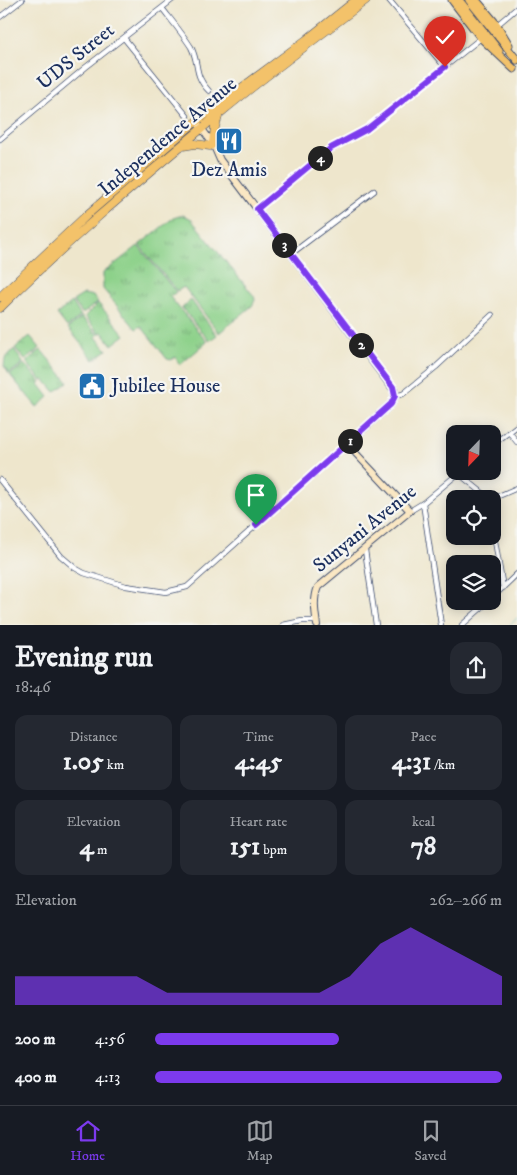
<!DOCTYPE html>
<meta charset="utf-8">
<style>
:root{--surface:#171b24;--page:#242831;--text:#f1f3f6;--muted:#9ea1a6;--line:#363941;--accent:#7c3aed}
body{margin:0;font-family:"IM FELL DW Pica",serif;background:var(--page);color:var(--text);height:100vh;display:flex;flex-direction:column;font-size:19px;white-space:nowrap}
*{box-sizing:border-box;margin:0}
p{font-size:16px;color:var(--muted)}
.icon{flex:none;width:28px;height:28px;fill:none;stroke:currentColor;stroke-width:2;stroke-linecap:round;stroke-linejoin:round}
.map{position:relative;height:625px;overflow:hidden}
.sheet{display:flex;flex-direction:column;background:var(--surface);flex:1}
.sheet>*{flex:none}
.needle{width:32px;rotate:203deg}
.buttons{position:absolute;left:446px;top:425px;display:grid;gap:10px}
.buttons a{display:grid;place-items:center;width:55px;height:55px;border-radius:10px;background:var(--surface);box-shadow:0 2px 12px #0003;font-size:25px}
.pin{position:absolute;display:grid;place-items:center;width:42px;height:42px;color:#fff;margin:-51px -21px;border-radius:50% 50% 50% 0;rotate:-45deg;box-shadow:0 0 5px #0007}
.pin .icon{rotate:45deg}
.km{position:absolute;width:25px;height:25px;margin:-12px;border-radius:50%;background:#222;color:#fff;font-size:14px;line-height:25px;text-align:center}
.round{display:grid;place-items:center;flex:none;width:52px;height:52px;border-radius:15px;background:var(--page)}
.head{display:flex;align-items:center;justify-content:space-between;height:85px;padding:0 15px}
h1{font-size:28px;font-weight:700;line-height:38px}
.stats{display:grid;grid-template-columns:repeat(3,1fr);gap:8px;height:85px;padding:5px 15px}
.stats div{display:grid;align-content:center;border-radius:12px;background:var(--page);text-align:center}
.stats b{font-size:25px;font-weight:700}
.stats small{font-size:14px;font-weight:400}
.stats p{font-size:14px}
.chart{height:140px;padding:10px 15px}
.chart p{display:flex;justify-content:space-between}
.chart svg{width:100%;height:90px;margin-top:5px;fill:var(--accent);opacity:.7}
ul{padding:0 15px;list-style:none;font-size:16px}
li{display:grid;grid-template-columns:80px 60px 1fr;align-items:center;height:38px}
li i{height:12px;border-radius:6px;background:var(--accent)}
.menu{display:flex;justify-content:space-around;align-items:center;height:70px;border-top:1px solid var(--line);background:var(--surface);font-size:14px;color:var(--muted)}
.menu a{display:grid;justify-items:center;gap:2px}
.menu .current{color:var(--accent)}
.map>svg:first-child{display:block}
.grass{fill:url(#grass-tufts);stroke:#548074}
.lines{fill:none;stroke-linecap:round;stroke-linejoin:round}
.stream{stroke:#54c1cb;stroke-width:1}
.street-casing{stroke:#3b4a6e;stroke-width:6}
.secondary-casing{stroke:#3b4a6e;stroke-width:8}
.primary-casing{stroke:#3b4a6e;stroke-width:9}
.highway-casing{stroke:#3b4a6e;stroke-width:9}
.street{stroke:#fff;stroke-width:4.5}
.secondary{stroke:#fae7c3;stroke-width:6}
.primary{stroke:#f3c26a;stroke-width:7}
.highway{stroke:#f3c26a;stroke-width:8}
.route-casing{stroke:#fff;stroke-width:10}
.route{stroke:#7c3aed;stroke-width:6}
.labels{text-anchor:middle;dominant-baseline:central;stroke-width:4.5;stroke-linejoin:round;paint-order:stroke}
.street-label{font-size:20px;fill:#1b2f5e;stroke:#f6f6f2}
.poi-label{font-size:20px;fill:#1b2f5e;stroke:#f6f6f2}
</style>
<div class="map">
<svg width="517" height="625" viewBox="0 0 517 625">
<defs>
<pattern id="grass-tufts" width="24" height="20" patternUnits="userSpaceOnUse" patternTransform="scale(1.25)"><rect width="24" height="20" fill="#8dd18a"/><path d="M3 7l-1-3M5 7V3M7 7l1-3M15 17l-1-3M17 17v-4M19 17l1-3" fill="none" stroke="#72aa74"/></pattern>
</defs>
<rect width="100%" height="100%" fill="#f6f6f2"/>
<filter id="ink" filterUnits="userSpaceOnUse"><feTurbulence type="fractalNoise" baseFrequency=".02" numOctaves="2"/><feDisplacementMap in="SourceGraphic" scale="10" xChannelSelector="R" yChannelSelector="G"/><feConvolveMatrix kernelMatrix="1 2 1 2 8 2 1 2 1" color-interpolation-filters="sRGB"/></filter>
<filter id="wash" filterUnits="userSpaceOnUse"><feTurbulence type="fractalNoise" baseFrequency=".0096" numOctaves="4" result="noise"/><feDisplacementMap in="SourceGraphic" scale="20" xChannelSelector="R" yChannelSelector="G"/><feGaussianBlur stdDeviation="1.12" result="paint"/><feColorMatrix in="noise" values="0 0 0 0 0 0 0 0 0 0 0 0 0 0 0 0 0 1.4 0 .05"/><feComposite in="paint" operator="in"/></filter>
<g filter="url(#wash)">
<rect width="100%" height="100%" fill="#eee6cc"/>
<path class="grass" d="M183 215 190 218 254 296 255 300 252 306 219 333 184 287 177 291 139 245 173 218Z
M138 246 176 292 170 297 207 342 180 365 175 357 171 360 167 359 141 326 136 329 103 289V273Z
M84 294 93 296 98 302 84 313H82L73 301Z
M191 300 217 335 209 341 182 308Z
M72 302 81 316 67 327 57 314Z
M98 303 125 335 112 345 102 332 99 334 85 316Z
M82 317 98 335 96 337 107 350 94 360 68 328Z
M30 336 40 348 25 360 15 348Z
M14 349 23 363 9 374 4 366 5 359Z
M41 350 68 382 55 392 44 379 42 381 27 363V361Z
M24 364 41 382 39 384 49 397 37 407 10 375Z"/>
<g class="lines">
<path class="stream" d="M510 625 517 618"/>
</g>
</g>
<g filter="url(#ink)">
<g class="lines">
<g class="street-casing">
<path id="street" d="M389 0 445 67
M162 8C172 21 182 33 191 47 200 64 193 75 209 91
M0 17 22 0
M497 25 517 8
M124 38 187 116
M0 139 86 67 172 0
M257 209 331 149 367 129 481 38
M291 254 374 191
M395 396 403 394 436 367 492 315
M509 432 517 442
M492 445 517 426
M458 473 489 498H494L517 488
M0 480 61 556 75 568 84 573 126 586 166 592 187 587 347 444
M423 503 441 625
M410 511 423 503 460 472
M495 541 503 588
M365 550 376 625
M492 598 517 574
M283 625 302 621H316
M462 625 489 601"/>
</g>
<g class="secondary-casing">
<path id="secondary" d="M199 125 213 144 220 160 394 390 395 396 391 404 347 444 410 511 318 587C313 599 315 612 317 625"/>
</g>
<g class="primary-casing">
<path id="primary" d="M452 0 481 38 514 69
M459 0 499 51
M469 0 517 60
M476 0 497 25 509 45"/>
</g>
<g class="highway-casing">
<path id="highway" d="M213 144 215 127 218 117
M183 146 195 144 210 146
M0 297 88 214 193 124 306 40 356 0
M0 308C69 239 144 177 219 114 266 75 317 38 366 0"/>
</g>
<use href="#street" class="street"/>
<use href="#secondary" class="secondary"/>
<use href="#primary" class="primary"/>
<use href="#highway" class="highway"/>
</g>
</g>
<g class="lines" filter="url(#ink)">
<g class="route-casing">
<path id="route" d="M256 525 391 404 395 396 393 387 257 209 331 148 367 129 445 67"/>
</g>
<use href="#route" class="route"/>
</g>
<defs>
<g id="restaurant-square" transform="scale(1.4375)"><rect x="-9" y="-9" width="18" height="18" rx="4" fill="#1f6fb2" stroke="#f6f6f2"/><path d="M-5-6h1v4h1v-4h1v4h1v-4h1v5L-1.5 .5V6h-2V.5L-5-1ZM5-6V6H3V1.5H1.5Q1.5-4 5-6Z" fill="#fff"/></g>
<g id="civic-square" transform="scale(1.4375)"><rect x="-9" y="-9" width="18" height="18" rx="4" fill="#1f6fb2" stroke="#f6f6f2"/><path d="M-.6-6.5H3V-4.5H.6V-3L4-1V1h2V6H-6V1h2V-1L-.6-3ZM-1.2 2.5V6h2.4V2.5Z" fill="#fff"/></g>
</defs>
<g fill-rule="evenodd">
<use href="#restaurant-square" x="229" y="141"/>
<use href="#civic-square" x="92" y="386"/>
</g>
<g class="labels">
<g class="street-label">
<text transform="translate(76 57) rotate(-39)">UDS Street</text>
<text transform="translate(168 137) rotate(-40)">Independence Avenue</text>
<text transform="translate(365 529) rotate(-39)">Sunyani Avenue</text>
</g>
<g class="poi-label">
<text x="229" y="170">Dez Amis</text>
<text x="111" y="386" text-anchor="start">Jubilee House</text>
</g>
</g>
</svg>
<div class="buttons">
<a><svg class="needle" viewBox="-14 -14 28 28"><path d="M0-13l5 13h-10z" fill="#e53935"/><path d="M0 13l5-13h-10z" fill="#9ea1a6"/></svg></a>
<a><svg class="icon" aria-label="locate" viewBox="0 0 24 24"><circle cx="12" cy="12" r="6"/><path d="M12 2v4M12 18v4M2 12h4M18 12h4"/></svg></a>
<a><svg class="icon" aria-label="layers" viewBox="0 0 24 24"><path d="M12 4l9 5-9 5-9-5zM3 14l9 5 9-5"/></svg></a>
</div>
<div class="pin" style="left:256px;top:525px;background:#1e9e55"><svg class="icon" aria-label="arrive" viewBox="0 0 24 24"><path d="M6 21V4h12l-3 4 3 4H6"/></svg></div>
<div class="pin" style="left:445px;top:67px;background:#d93025"><svg class="icon" aria-label="check" viewBox="0 0 24 24"><path d="M5 12l5 5 9-10"/></svg></div>
<b class="km" style="left:350px;top:441px">1</b>
<b class="km" style="left:361px;top:345px">2</b>
<b class="km" style="left:284px;top:245px">3</b>
<b class="km" style="left:320px;top:158px">4</b>
</div>
<section class="sheet">
<div class="head"><div><h1>Evening run</h1><p>18:46</p></div><a class="round"><svg class="icon" aria-label="share" viewBox="0 0 24 24"><path d="M12 15V3M7 8l5-5 5 5M5 13v7h14v-7"/></svg></a></div>
<div class="stats">
<div><p>Distance</p><b>1.05<small> km</small></b></div>
<div><p>Time</p><b>4:45</b></div>
<div><p>Pace</p><b>4:31<small> /km</small></b></div>
</div>
<div class="stats">
<div><p>Elevation</p><b>4<small> m</small></b></div>
<div><p>Heart rate</p><b>151<small> bpm</small></b></div>
<div><p>kcal</p><b>78</b></div>
</div>
<div class="chart"><p><span>Elevation</span>262–266 m</p>
<svg viewBox="0 0 160 44" preserveAspectRatio="none"><path d="M0 44V30L10 30L20 30L30 30L40 30L50 38L60 38L70 38L80 38L90 38L100 38L110 30L120 14L130 6L140 14L150 22L160 30V44z"/></svg>
</div>
<ul>
<li><b>200 m</b>4:56<i style="width:53%"></i></li>
<li><b>400 m</b>4:13<i style="width:100%"></i></li>
</ul>
</section>
<nav class="menu">
<a class="current"><svg class="icon" aria-label="home" viewBox="0 0 24 24"><path d="M3 11l9-7 9 7M6 9v11h12V9"/></svg>Home</a>
<a><svg class="icon" aria-label="map" viewBox="0 0 24 24"><path d="M3 6l6-2 6 2 6-2v14l-6 2-6-2-6 2zM9 4v14M15 6v14"/></svg>Map</a>
<a><svg class="icon" aria-label="saved" viewBox="0 0 24 24"><path d="M7 4h10v16l-5-4-5 4z"/></svg>Saved</a>
</nav>
